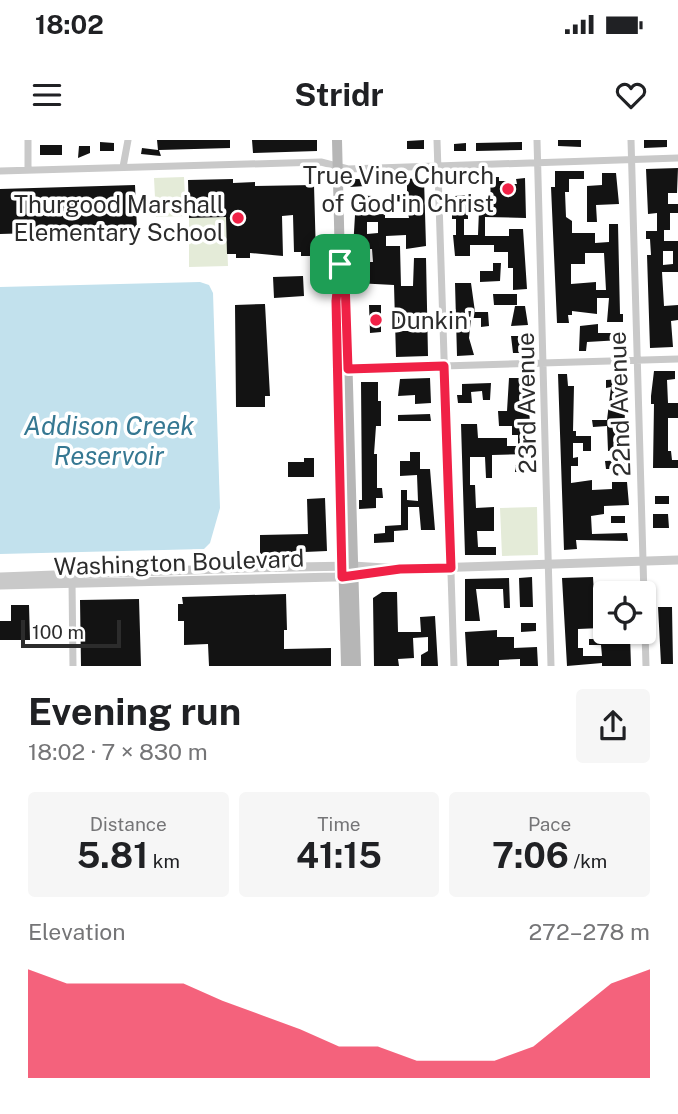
<!DOCTYPE html>
<meta charset="utf-8">
<style>
:root{--surface:#fff;--page:#f6f6f6;--text:#202124;--muted:#757577;--accent:#f02146}
body{margin:0;font-family:"Public Sans",sans-serif;background:var(--page);color:var(--text);height:100vh;display:flex;flex-direction:column;font-size:26px;white-space:nowrap}
*{box-sizing:border-box;margin:0}
p{font-size:23px;color:var(--muted)}
.icon{flex:none;width:38px;height:38px;fill:none;stroke:currentColor;stroke-width:2;stroke-linecap:round;stroke-linejoin:round}
.map{position:relative;height:526px;overflow:hidden}
.side{display:flex;flex-direction:column;background:var(--surface);flex:1}
.side>*{flex:none}
.fabs{position:absolute;left:593px;top:441px;display:grid;gap:14px}
.fabs a{display:grid;place-items:center;width:63px;height:63px;border-radius:7px;background:var(--surface);box-shadow:0 2px 5px #0004;font-size:35px}
.scale{position:absolute;left:21px;bottom:18px;width:100px;box-sizing:border-box;padding-left:7px;border:4px solid #2c2c2c;border-top:0;font-size:19px;line-height:24px;white-space:nowrap;color:#2c2c2c;-webkit-text-stroke:5px #fff;paint-order:stroke}
.pin{position:absolute;display:grid;place-items:center;width:60px;height:60px;color:#fff;margin:-30px;border-radius:14px;box-shadow:0 4px 10px #0006}
.round{display:grid;place-items:center;flex:none;width:74px;height:74px;border-radius:7px;background:var(--page)}
.head{display:flex;align-items:center;justify-content:space-between;height:119px;padding:0 28px}
h1{font-size:38px;font-weight:700;line-height:52px}
.stats{display:grid;grid-template-columns:repeat(3,1fr);gap:10px;height:119px;padding:7px 28px}
.stats div{display:grid;align-content:center;border-radius:7px;background:var(--page);text-align:center}
.stats b{font-size:35px;font-weight:700}
.stats small{font-size:19px;font-weight:400}
.stats p{font-size:19px}
.chart{height:196px;padding:14px 28px}
.chart p{display:flex;justify-content:space-between}
.chart svg{width:100%;height:126px;margin-top:7px;fill:var(--accent);opacity:.7}
.status{display:flex;justify-content:space-between;align-items:center;height:49px;padding:0 35px;background:var(--surface);direction:ltr}
.status svg{height:19px;fill:currentColor}
header{display:flex;justify-content:space-between;align-items:center;height:91px;padding:0 28px;background:var(--surface);font-size:32px;font-weight:700}
.map>svg:first-child{display:block}
.green{fill:#e4ebd8}
.water{fill:#c2e1ed}
.building{fill:#131313;fill-rule:evenodd}
.lines{fill:none;stroke-linecap:round;stroke-linejoin:round}
.minor{stroke:#c9c9c9;stroke-width:7}
.tertiary{stroke:#c9c9c9;stroke-width:9}
.secondary{stroke:#b6b6b6;stroke-width:10}
.route-casing{stroke:#fff;stroke-width:14}
.route{stroke:#f02146;stroke-width:9}
.poi-dot{fill:#f02146;stroke:#fff;stroke-width:2.5}
.labels{text-anchor:middle;dominant-baseline:central;stroke-width:7;stroke-linejoin:round;paint-order:stroke}
.poi-label{font-size:24px;fill:#2c2c2c;stroke:#fff;text-anchor:end}
.street-label{font-size:24px;fill:#2c2c2c;stroke:#fff}
.water-label{font-size:26px;font-style:italic;fill:#367892;stroke:#fff}
</style>
<div class="status"><b>18:02</b><svg viewBox="0 0 49 12"><path d="M0 12V9h3v3zM5 12V6h3v6zM10 12V3h3v9zM15 12V0h3v12zM26 1h20v11H26zM47 4h2v5h-2z"/></svg></div>
<header><svg class="icon" aria-label="menu" viewBox="0 0 24 24"><path d="M4 6h16M4 12h16M4 18h16"/></svg>Stridr<svg class="icon" aria-label="heart" viewBox="0 0 24 24"><path d="M12 20l-8-8c-3-5 5-10 8-4 3-6 11-1 8 4z"/></svg></header>
<div class="map">
<svg width="678" height="526" viewBox="0 0 678 526">
<rect width="100%" height="100%" fill="#fff"/>
<path class="green" d="M184 37 186 76 156 77 154 38Z
M226 77 228 126 189 127V78Z
M537 367 538 415 502 416 500 368Z"/>
<path class="water" d="M200 142 209 145 213 153 220 368 210 403 204 409 0 414V147Z"/>
<path class="building" d="M157 0H230V8L159 10 161 16 141 14 142 8 158 10Z
M252 0H317V11L253 13Z
M424 0V9H407V1Z
M558 0H581V7L558 6Z
M644 0H667V7L644 8Z
M100 2 114 3V11H100Z
M522 2V10L476 11V3Z
M466 3V11H454V4Z
M40 5H62V15H40Z
M79 6H90V13L78 18Z
M678 28 677 53H668V64H678V73H670V90H664V101H678V132H662L664 166 678 165V180L671 181 673 207 650 208 647 115H651L650 99H646V91H657V73L648 74 646 29ZM663 111H673V124L663 125Z
M555 31H584V39H569V52H565L566 77 572 81V93H595V103L609 102V84H618L620 174H623V182H607L609 158H597V174L572 171V175H568L569 183H557L551 47H555ZM585 113H604L606 150H596V142L571 144V124H585Z
M602 33H616L619 64 596 65 597 82H587V46L602 45Z
M490 37H499V41H506V44H517L516 39 525 38 526 78 485 77V96H509V89H523L527 149 513 150V128H508V112H494V105H470V116H455L453 95H456V79H452V72H455V56L469 55 470 64H491ZM468 70H479L478 95H464V79H468Z
M391 38 424 39 426 106 406 109V95L386 96V106H400L401 146H413L414 118H426L428 216 396 217 394 145 356 143 357 122H373L372 109H353L355 75 385 74V78H409L406 62 392 61V55H407V44L391 45ZM367 82H378V93L367 94ZM402 181H412V191H402Z
M233 39V43L255 42V46L314 45 316 116H301V112H294L293 75 282 76 283 116 250 113V118H236V114H227L226 77 189 78 188 40Z
M349 39H365V46L350 47Z
M135 45 137 90 0 94V49Z
M350 55 372 56 371 63H350Z
M493 123H501L500 141 480 142V131H493Z
M303 136 304 156 274 158 273 137Z
M455 143H471L475 172H488L489 186 481 187V178H471L469 198 474 215 457 216Z
M493 154H517V165H494Z
M265 164 270 256H265V267H236L235 165Z
M369 165H381V192L370 193Z
M515 166H525L528 185 511 186Z
M598 184V193H621V200L587 202 586 211H579L580 186Z
M511 196H528L529 213H513Z
M654 231H675V239L667 240 668 263H678V278H668V311H671L672 320H678V328H653L654 264H651V256Z
M558 234H567L568 246H574L573 291H576V296H591V311H583V303H573V318L578 317V326H571V343L592 340V350L612 349V342H627L629 365 604 366V374L591 376 592 394 627 393 628 401 576 400 577 409 564 410Z
M430 238 431 263 415 264V255L398 256 400 239Z
M509 238H527L532 314 492 315V338H486L485 317H470V345H475L476 368 494 367V391H477L478 407H496V415H465L461 284H477L478 298H507V306H518V295H512V286H499L498 271H507Z
M623 239 626 302H623V311H608L607 286 593 287 592 280H607L611 247 606 248V240Z
M361 242H378V261H381V286H376L374 314H377V348H382L383 358H376V368L359 369V360H362Z
M491 243 490 260H483L482 251 471 252 472 263H458L457 255H462V244Z
M430 274 431 281H398V275Z
M410 312H420V329H430L435 390H421L419 367H408V390L394 391V402L374 403V394L385 393V386L401 385V350H407V360L418 361 417 335 400 336V321H410Z
M304 318H314V337H288V322H304Z
M627 320 628 329H606L605 321Z
M515 325H531V332H515Z
M655 356H669V364H655Z
M325 358 327 411 260 414V395L308 394 307 359Z
M653 374H668L669 388H653Z
M611 376H625V383H611Z
M532 437 533 467H520L519 438Z
M593 437 595 472H606V496L630 495 631 526H602V523L567 526 562 438ZM601 488V499H589V505H601L602 516H583V508H578V489Z
M509 438 510 468H504L503 449H476L480 481H465V439Z
M382 452H397L398 492H421L420 477 435 476 438 526H421V515L428 511V497L413 498 414 518 398 519 399 526H374L373 458Z
M286 454 287 490H284V509L331 508V526H209L208 504 184 505V481H178V464H183L182 457Z
M139 459 141 526H81L80 460Z
M11 465H29L30 500H0V481H11Z
M658 467H672L673 524H661Z
M521 483H536V491L521 492Z
M497 490V497H514V508L537 507 538 526H520V519L499 520V526H467L465 492Z"/>
<g class="lines">
<path class="minor" d="M28 0V30
M437 0 454 526
M537 0 551 526
M631 0 646 526
M123 27 128 0
M0 31 321 22 348 29 678 18
M343 229 678 219
M72 441 73 526"/>
<path class="tertiary" d="M0 437 247 428 353 426 400 429 678 420
M0 445 335 437 383 432"/>
<path class="secondary" d="M337 0 340 124 336 161 346 526
M340 125 345 140 356 526"/>
</g>
<g class="lines">
<g class="route-casing">
<path id="route" d="M340 124 345 140 348 229 444 226 451 428 400 429 342 437 336 161Z"/>
</g>
<use href="#route" class="route"/>
</g>
<g class="poi-dot">
<circle cx="508" cy="49" r="7"/>
<circle cx="238" cy="78" r="7"/>
<circle cx="376" cy="180" r="7"/>
</g>
<g class="labels">
<g class="poi-label">
<text x="494" y="35">True Vine Church<tspan x="494" dy="28">of God in Christ</tspan></text>
<text x="224" y="64">Thurgood Marshall<tspan x="224" dy="28">Elementary School</tspan></text>
<text x="390" y="180" text-anchor="start">Dunkin'</text>
</g>
<g class="street-label">
<text transform="translate(526 263) rotate(-91)">23rd Avenue</text>
<text transform="translate(619 264) rotate(-92)">22nd Avenue</text>
<text transform="translate(179 422) rotate(-2)">Washington Boulevard</text>
</g>
<g class="water-label">
<text x="109" y="285">Addison Creek<tspan x="109" dy="30">Reservoir</tspan></text>
</g>
</g>
</svg>
<div class="fabs">
<a><svg class="icon" aria-label="locate" viewBox="0 0 24 24"><circle cx="12" cy="12" r="6"/><path d="M12 2v4M12 18v4M2 12h4M18 12h4"/></svg></a>
</div>
<div class="scale">100 m</div>
<div class="pin" style="left:340px;top:124px;background:#1e9e55"><svg class="icon" aria-label="arrive" viewBox="0 0 24 24"><path d="M6 21V4h12l-3 4 3 4H6"/></svg></div>
</div>
<section class="side">
<div class="head"><div><h1>Evening run</h1><p>18:02 · 7 × 830 m</p></div><a class="round"><svg class="icon" aria-label="share" viewBox="0 0 24 24"><path d="M12 15V3M7 8l5-5 5 5M5 13v7h14v-7"/></svg></a></div>
<div class="stats">
<div><p>Distance</p><b>5.81<small> km</small></b></div>
<div><p>Time</p><b>41:15</b></div>
<div><p>Pace</p><b>7:06<small> /km</small></b></div>
</div>
<div class="chart"><p><span>Elevation</span>272–278 m</p>
<svg viewBox="0 0 160 44" preserveAspectRatio="none"><path d="M0 44V6L10 11L20 11L30 11L40 11L50 17L60 22L70 27L80 33L90 33L100 38L110 38L120 38L130 33L140 22L150 11L160 6V44z"/></svg>
</div>
</section>
